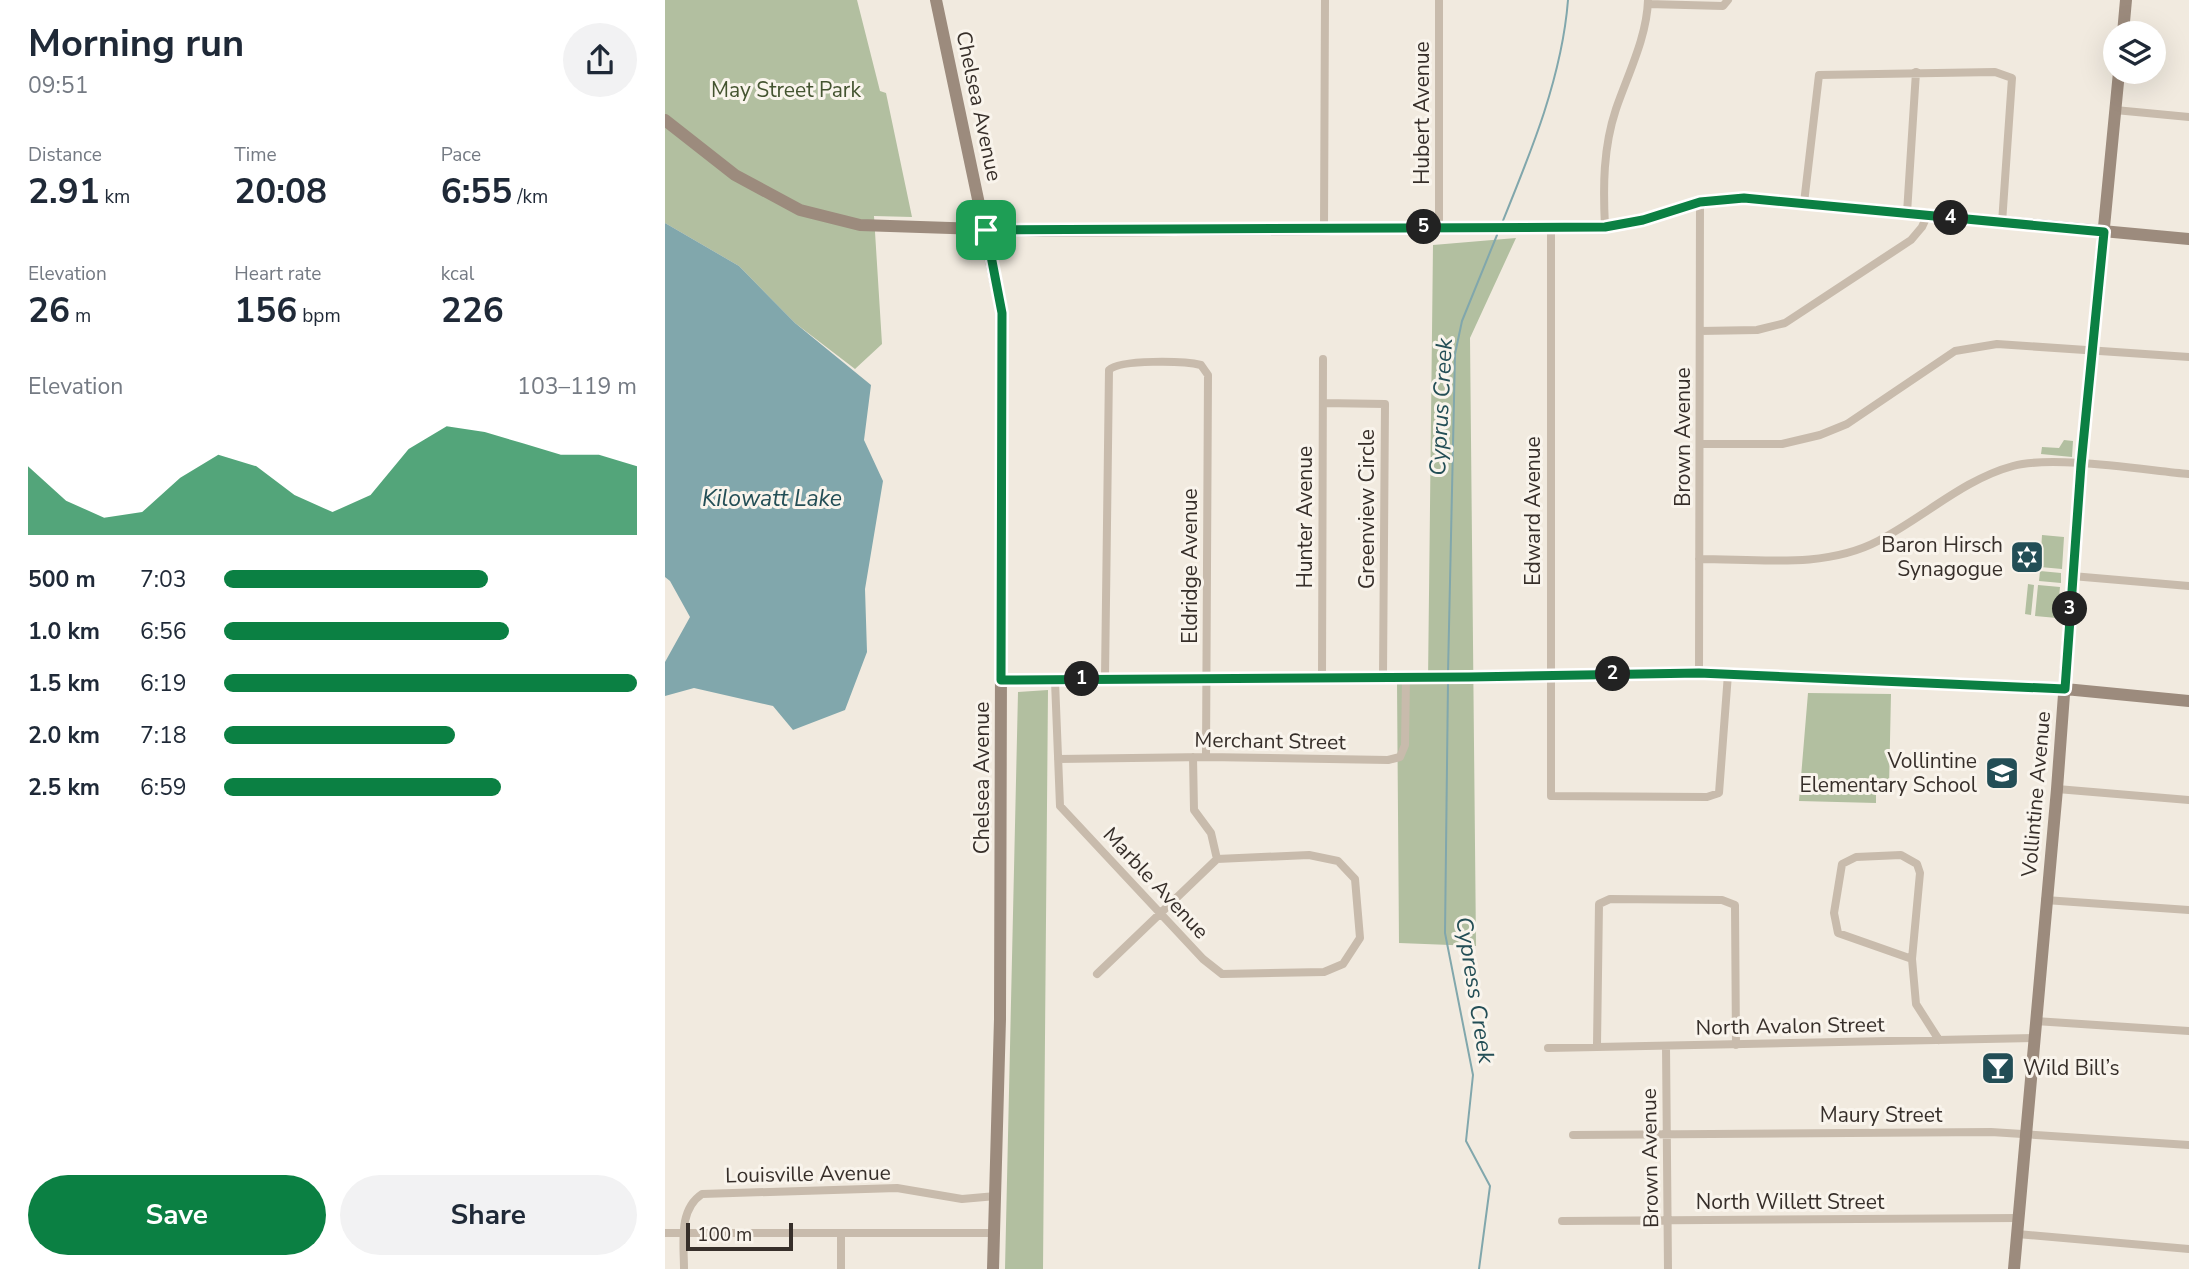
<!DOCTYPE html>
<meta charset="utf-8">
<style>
:root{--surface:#fff;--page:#f2f2f3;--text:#1f2937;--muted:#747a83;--accent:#0b8043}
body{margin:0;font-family:"Nunito Sans",sans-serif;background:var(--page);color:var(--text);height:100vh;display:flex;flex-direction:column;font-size:26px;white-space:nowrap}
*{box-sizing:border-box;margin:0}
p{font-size:23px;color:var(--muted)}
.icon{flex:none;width:38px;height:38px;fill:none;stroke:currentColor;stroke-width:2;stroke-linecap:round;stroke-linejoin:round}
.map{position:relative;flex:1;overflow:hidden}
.side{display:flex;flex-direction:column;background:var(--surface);width:665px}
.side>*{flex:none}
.controls{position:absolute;left:1438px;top:21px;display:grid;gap:14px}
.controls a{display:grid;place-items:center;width:63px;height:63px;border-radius:50%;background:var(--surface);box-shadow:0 7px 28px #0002;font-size:35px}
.scale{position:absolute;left:21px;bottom:18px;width:107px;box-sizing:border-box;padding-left:7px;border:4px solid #372f2a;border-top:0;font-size:19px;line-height:24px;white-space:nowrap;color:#372f2a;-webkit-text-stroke:5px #f9f4ec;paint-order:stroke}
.pin{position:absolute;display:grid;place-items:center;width:60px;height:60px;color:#fff;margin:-30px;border-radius:14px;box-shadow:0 4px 10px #0006}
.km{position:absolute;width:35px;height:35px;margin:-18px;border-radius:50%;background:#222;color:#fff;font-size:19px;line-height:35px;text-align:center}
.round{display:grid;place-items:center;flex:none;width:74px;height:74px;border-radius:37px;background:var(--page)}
.summary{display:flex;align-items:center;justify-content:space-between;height:119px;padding:0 28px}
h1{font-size:38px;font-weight:700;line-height:52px}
.metrics{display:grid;grid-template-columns:repeat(3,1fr);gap:10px;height:119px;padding:7px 28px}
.metrics div{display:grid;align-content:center}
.metrics b{font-size:35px;font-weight:700}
.metrics small{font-size:19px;font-weight:400}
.metrics p{font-size:19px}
.chart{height:196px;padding:14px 28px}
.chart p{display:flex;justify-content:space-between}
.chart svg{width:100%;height:126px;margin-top:7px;fill:var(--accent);opacity:.7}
.button{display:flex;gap:14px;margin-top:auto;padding:14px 28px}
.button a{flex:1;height:80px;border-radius:42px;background:var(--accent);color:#fff;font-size:28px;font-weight:700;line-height:80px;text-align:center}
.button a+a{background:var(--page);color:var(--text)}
ul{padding:0 28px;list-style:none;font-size:23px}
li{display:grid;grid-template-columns:112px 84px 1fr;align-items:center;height:52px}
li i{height:18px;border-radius:9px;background:var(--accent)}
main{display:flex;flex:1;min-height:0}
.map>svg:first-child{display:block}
.green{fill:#b2bfa0}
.water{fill:#81a7ac}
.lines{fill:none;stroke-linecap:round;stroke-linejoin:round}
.stream{stroke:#81a7ac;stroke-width:2}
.street{stroke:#c8bbac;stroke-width:8}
.secondary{stroke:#9c8b7d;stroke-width:12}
.route-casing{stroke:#fff;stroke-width:14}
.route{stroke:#0b8043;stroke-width:9}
.labels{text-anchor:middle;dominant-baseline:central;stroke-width:6;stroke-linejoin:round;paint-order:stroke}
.park-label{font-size:21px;fill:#445430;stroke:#f9f4ec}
.street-label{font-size:21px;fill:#372f2a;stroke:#f9f4ec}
.poi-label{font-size:21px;fill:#372f2a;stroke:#f9f4ec;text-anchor:end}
.water-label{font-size:23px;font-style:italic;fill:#234e56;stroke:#f9f4ec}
</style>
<main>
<section class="side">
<div class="summary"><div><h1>Morning run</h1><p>09:51</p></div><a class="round"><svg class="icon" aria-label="share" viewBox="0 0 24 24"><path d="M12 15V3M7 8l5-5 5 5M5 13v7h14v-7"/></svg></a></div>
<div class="metrics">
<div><p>Distance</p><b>2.91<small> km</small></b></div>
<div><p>Time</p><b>20:08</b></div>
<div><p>Pace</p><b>6:55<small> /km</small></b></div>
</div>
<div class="metrics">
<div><p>Elevation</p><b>26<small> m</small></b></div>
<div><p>Heart rate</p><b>156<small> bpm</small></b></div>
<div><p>kcal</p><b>226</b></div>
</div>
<div class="chart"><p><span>Elevation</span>103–119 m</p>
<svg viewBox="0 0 160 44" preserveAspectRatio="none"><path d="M0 44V20L10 32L20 38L30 36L40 24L50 16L60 20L70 30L80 36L90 30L100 14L110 6L120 8L130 12L140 16L150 16L160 20V44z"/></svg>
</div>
<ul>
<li><b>500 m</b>7:03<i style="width:64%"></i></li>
<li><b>1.0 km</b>6:56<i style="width:69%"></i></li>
<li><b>1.5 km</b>6:19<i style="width:100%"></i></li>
<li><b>2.0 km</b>7:18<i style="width:56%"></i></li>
<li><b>2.5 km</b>6:59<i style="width:67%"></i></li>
</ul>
<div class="button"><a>Save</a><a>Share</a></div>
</section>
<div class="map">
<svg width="1524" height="1269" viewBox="0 0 1524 1269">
<rect width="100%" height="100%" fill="#f1eadf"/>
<path class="green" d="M0 0H192L215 91 221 93 247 217 209 216 217 344 190 369 130 323 74 266 0 223Z
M851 238 805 338 811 946 734 943 732 683 763 682 768 245Z
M1399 440 1408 441 1407 457 1376 454 1377 447 1394 448Z
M1377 535 1399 537 1397 569 1375 567Z
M1375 571 1396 573V583L1374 581Z
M1363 584 1369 585 1366 615 1360 614Z
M1373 585 1395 587 1392 618 1370 616Z
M383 690 378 1269H340L353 692Z
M1143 693 1226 694 1224 787H1211V803L1134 801Z"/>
<path class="water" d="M0 223 74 266 130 323 206 385 199 440 218 481 200 589 202 652 180 710 128 730 108 706 29 688 0 696V662L25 617 5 581 0 577Z"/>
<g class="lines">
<path class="stream" d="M837 223C866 152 897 77 903 0
M783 673 790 354 797 321 832 235
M783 682 780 933 808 1075 801 1141 825 1186 814 1269"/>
<path class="street" d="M983 4 1058 6 1063 0
M1450 110 1524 117
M1139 203 1154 75 1330 72 1347 78 1337 223
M1242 213 1251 72
M774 226V0
M659 227 660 0
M886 227V796L1042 797 1054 793 1063 674
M940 227C938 187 938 148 951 109 963 74 982 37 983 0
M1035 331 1092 330 1120 323 1246 240 1257 227 1262 216
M658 403 720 404 718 676
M1036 444H1117L1155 435 1182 424 1290 351 1332 344 1524 357
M1034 559C1092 559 1160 569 1213 541 1258 518 1299 479 1348 466 1388 455 1479 470 1524 474
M1407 576 1524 586
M1034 673 1035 202
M657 676 658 359
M440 677 444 370C455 359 520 361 536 365L543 375 541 757
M390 681 395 806 538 959 557 974 659 972 678 964 695 938 690 879 673 861 644 855 552 859
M393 759 541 757 723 760 735 757 740 745 741 677
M1392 789 1524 800
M1236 855 1252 864 1255 873 1247 959 1173 933 1169 913 1177 864 1191 857Z
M1380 900 1524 910
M1247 959 1251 1004 1274 1040
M432 974 552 859 546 833 529 810 528 757
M1370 1021 1524 1031
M932 1045 934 904 945 899 1057 900 1070 905 1071 1045
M1001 1046 1003 1269
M883 1048 1369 1038
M908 1135 1326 1132 1524 1145
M897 1221 1353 1218
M0 1233H330
M1352 1234 1524 1249
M19 1269C19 1243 13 1210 37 1194L232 1188 297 1199 331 1196
M176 1269V1233"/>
<path class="secondary" d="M271 0 337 313 335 1019 328 1269
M1458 33 1461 0
M0 120 70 175 135 210 195 225 378 231 940 227 978 220 1035 202 1079 198 1524 239
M336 680 804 677 1034 673 1400 689 1524 701
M1349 1269 1392 789 1416 465 1454 72"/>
</g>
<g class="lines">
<g class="route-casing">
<path id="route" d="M1079 198 1439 232 1416 465 1400 689 1034 673 804 677 336 680 337 313 321 230 940 227 978 220 1035 202Z"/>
</g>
<use href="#route" class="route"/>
</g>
<defs>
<g id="synagogue-square" transform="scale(1.75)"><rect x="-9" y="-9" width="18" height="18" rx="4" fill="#234e56" stroke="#f9f4ec"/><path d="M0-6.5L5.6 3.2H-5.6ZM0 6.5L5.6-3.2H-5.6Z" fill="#fff"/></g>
<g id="school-square" transform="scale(1.75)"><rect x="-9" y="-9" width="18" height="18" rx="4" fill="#234e56" stroke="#f9f4ec"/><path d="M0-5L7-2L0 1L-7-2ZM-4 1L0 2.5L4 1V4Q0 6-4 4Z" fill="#fff"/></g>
<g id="bar-square" transform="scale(1.75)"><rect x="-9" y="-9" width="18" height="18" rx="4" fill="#234e56" stroke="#f9f4ec"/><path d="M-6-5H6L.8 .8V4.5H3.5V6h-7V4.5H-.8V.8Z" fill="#fff"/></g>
</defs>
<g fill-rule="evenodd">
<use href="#synagogue-square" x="1362" y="557"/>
<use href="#school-square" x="1337" y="773"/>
<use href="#bar-square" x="1333" y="1068"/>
</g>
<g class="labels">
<g class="park-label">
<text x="121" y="90">May Street Park</text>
</g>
<g class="street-label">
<text transform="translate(314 106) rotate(78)">Chelsea Avenue</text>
<text transform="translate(757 113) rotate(-90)">Hubert Avenue</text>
<text transform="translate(1018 437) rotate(-90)">Brown Avenue</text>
<text transform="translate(702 509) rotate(-90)">Greenview Circle</text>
<text transform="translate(868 511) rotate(-90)">Edward Avenue</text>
<text transform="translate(640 517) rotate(-90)">Hunter Avenue</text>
<text transform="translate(525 566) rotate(-90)">Eldridge Avenue</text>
<text transform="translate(605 741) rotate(1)">Merchant Street</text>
<text transform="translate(317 778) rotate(-90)">Chelsea Avenue</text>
<text transform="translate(1371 794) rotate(-85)">Vollintine Avenue</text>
<text transform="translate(491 883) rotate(47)">Marble Avenue</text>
<text transform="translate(1125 1026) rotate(-1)">North Avalon Street</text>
<text x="1216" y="1115">Maury Street</text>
<text transform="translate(985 1158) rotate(-91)">Brown Avenue</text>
<text transform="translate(143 1174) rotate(-1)">Louisville Avenue</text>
<text x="1125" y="1202">North Willett Street</text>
</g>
<g class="poi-label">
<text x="1338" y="545">Baron Hirsch<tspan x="1338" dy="24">Synagogue</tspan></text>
<text x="1312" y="761">Vollintine<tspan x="1312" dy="24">Elementary School</tspan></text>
<text x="1358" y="1068" text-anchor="start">Wild Bill’s</text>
</g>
<g class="water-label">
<text transform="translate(776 407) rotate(-87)">Cyprus Creek</text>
<text x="107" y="498">Kilowatt Lake</text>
<text transform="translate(810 990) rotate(81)">Cypress Creek</text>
</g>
</g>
</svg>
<div class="controls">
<a><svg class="icon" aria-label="layers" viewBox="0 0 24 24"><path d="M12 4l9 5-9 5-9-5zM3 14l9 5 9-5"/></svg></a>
</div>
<div class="scale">100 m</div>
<div class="pin" style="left:321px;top:230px;background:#1e9e55"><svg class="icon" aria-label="arrive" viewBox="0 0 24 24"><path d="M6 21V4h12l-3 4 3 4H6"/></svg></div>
<b class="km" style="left:417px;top:679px">1</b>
<b class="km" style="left:948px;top:674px">2</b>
<b class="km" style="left:1405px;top:609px">3</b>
<b class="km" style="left:1286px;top:218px">4</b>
<b class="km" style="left:759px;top:227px">5</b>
</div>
</main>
